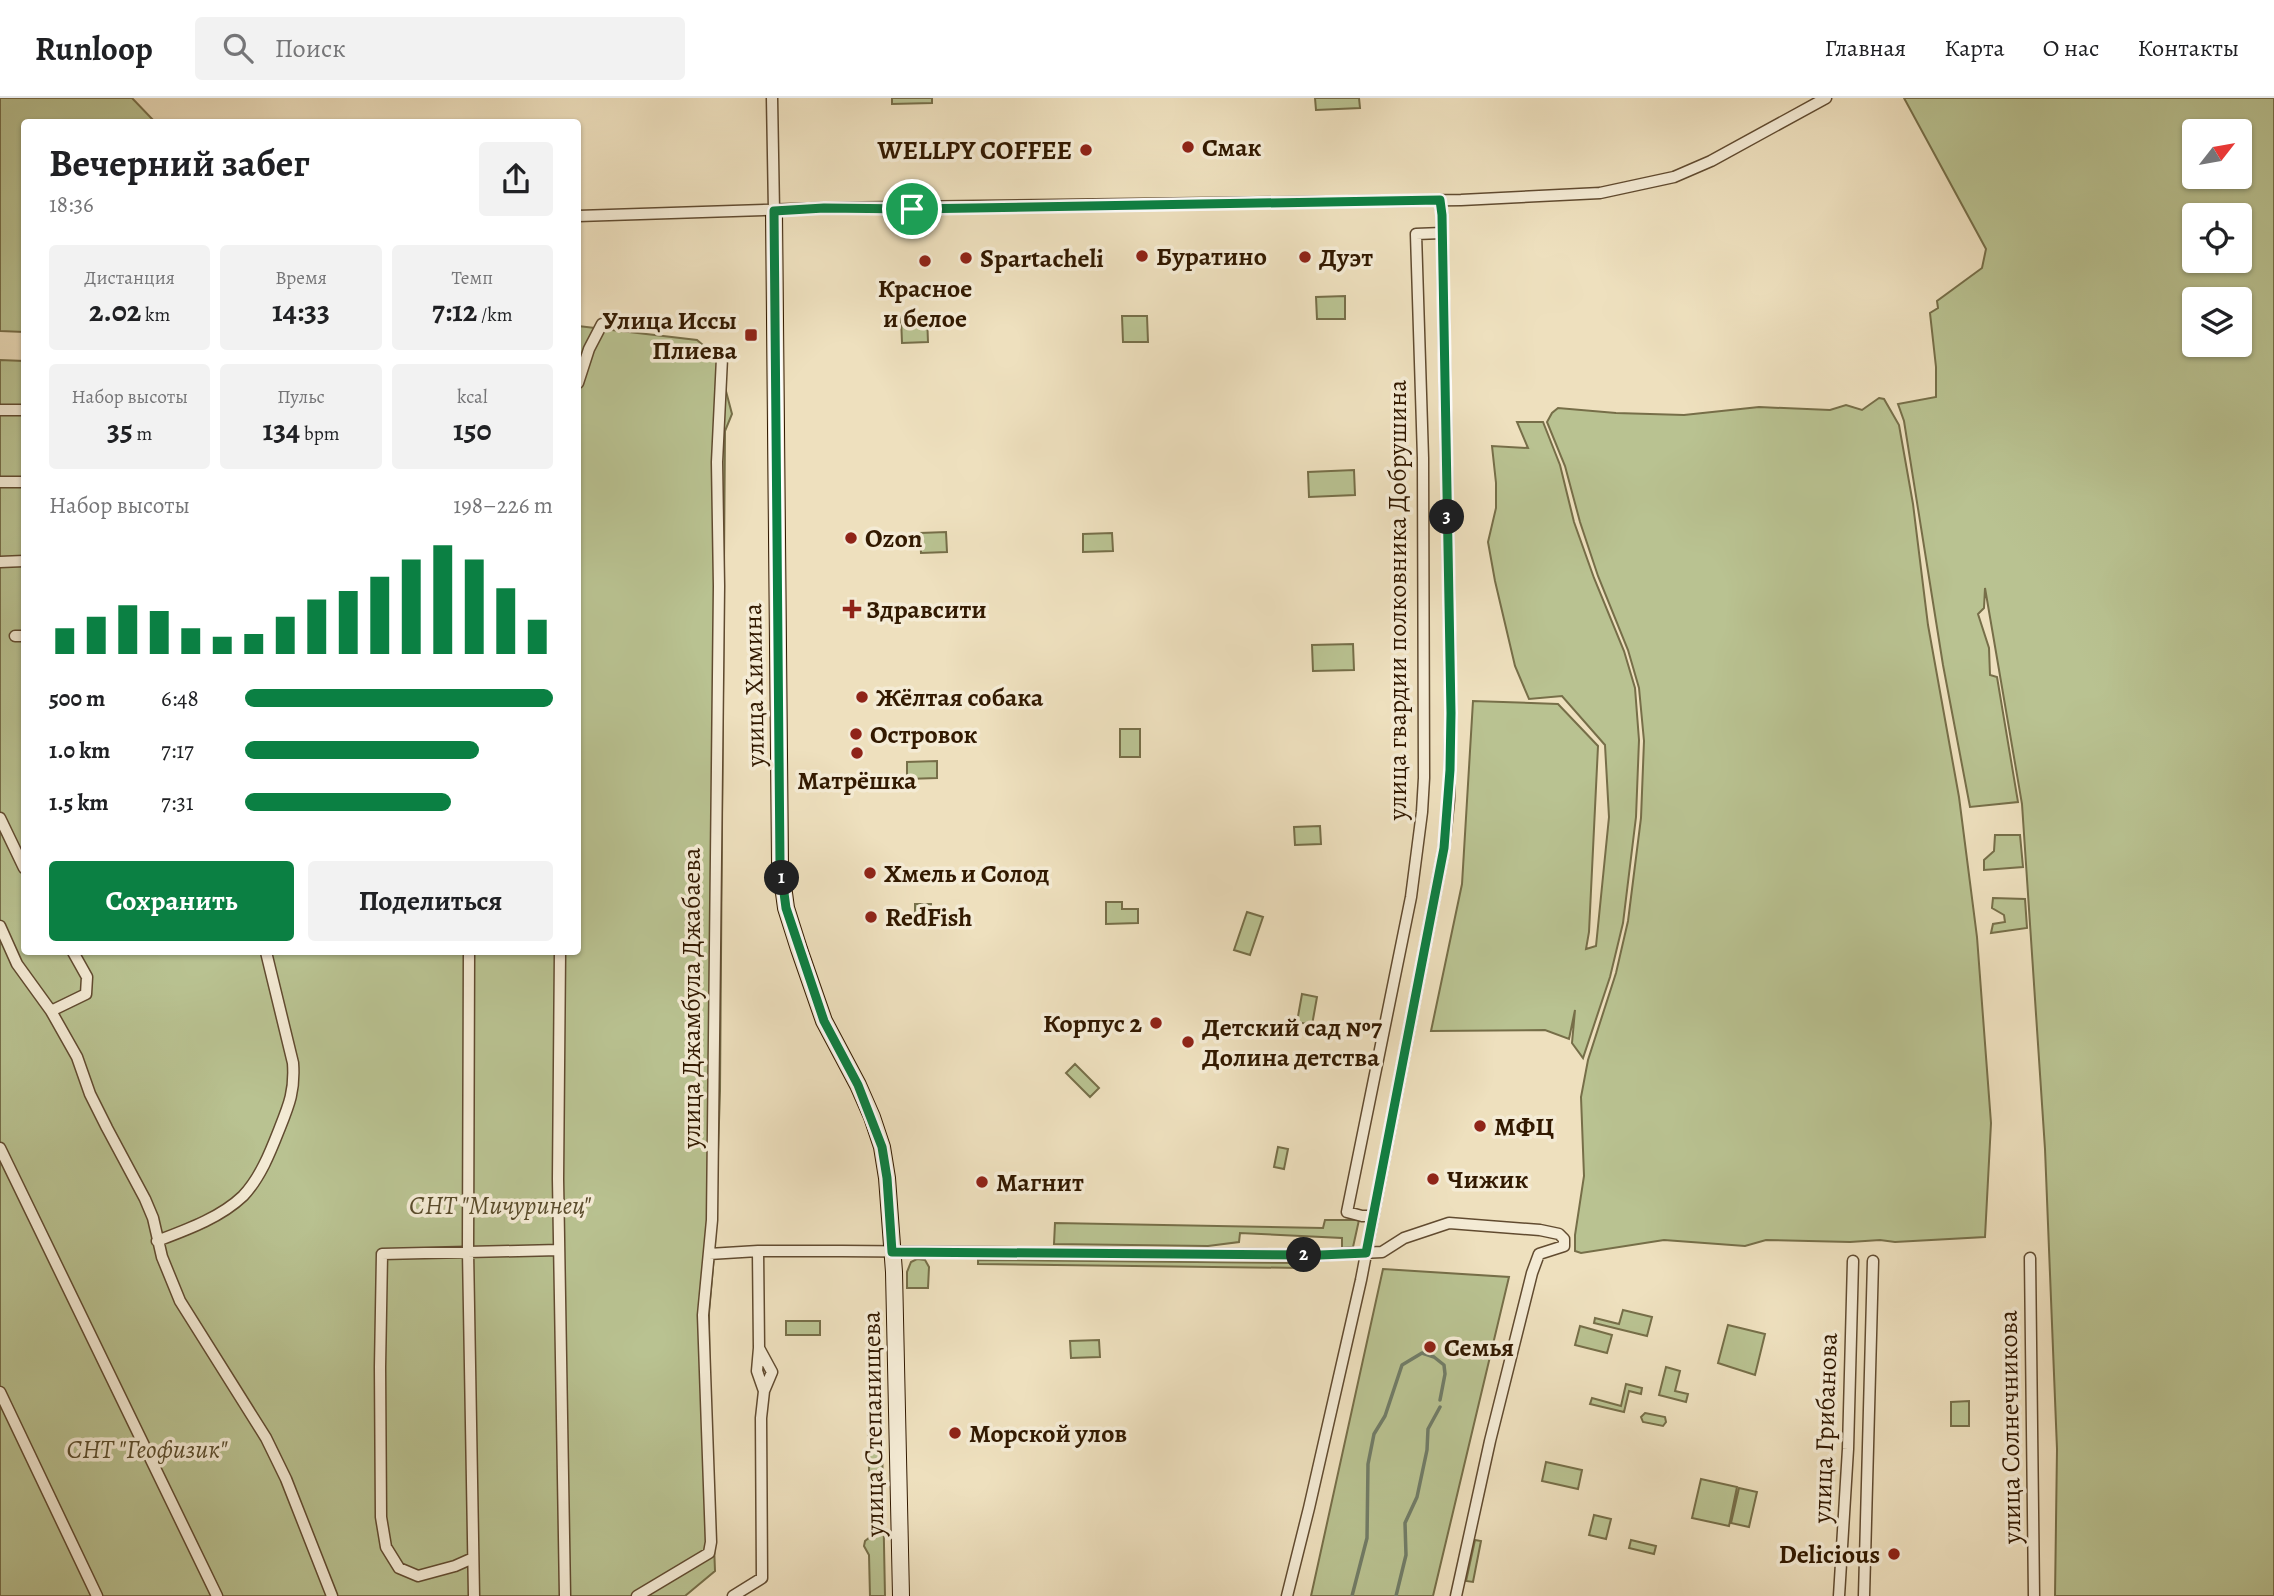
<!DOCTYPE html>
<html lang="ru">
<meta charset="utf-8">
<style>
:root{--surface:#fff;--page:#f2f2f2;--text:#202124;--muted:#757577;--line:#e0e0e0;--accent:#0b8043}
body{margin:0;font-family:Alegreya,serif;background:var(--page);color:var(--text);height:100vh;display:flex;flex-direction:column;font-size:26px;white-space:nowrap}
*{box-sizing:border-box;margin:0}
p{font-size:23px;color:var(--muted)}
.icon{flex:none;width:38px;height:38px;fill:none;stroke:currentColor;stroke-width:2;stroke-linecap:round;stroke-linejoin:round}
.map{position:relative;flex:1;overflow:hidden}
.sheet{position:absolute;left:21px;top:21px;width:560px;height:836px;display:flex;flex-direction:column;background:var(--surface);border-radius:7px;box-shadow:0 2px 5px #0004}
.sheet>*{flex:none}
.needle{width:46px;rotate:59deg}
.controls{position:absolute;left:2182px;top:21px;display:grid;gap:14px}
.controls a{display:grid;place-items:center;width:70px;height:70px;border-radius:7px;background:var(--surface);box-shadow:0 2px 5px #0004;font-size:35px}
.pin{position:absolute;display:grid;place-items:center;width:60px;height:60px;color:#fff;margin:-30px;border:4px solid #fff;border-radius:50%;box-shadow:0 2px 7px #0007}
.km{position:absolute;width:35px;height:35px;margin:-18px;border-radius:50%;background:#222;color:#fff;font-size:19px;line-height:35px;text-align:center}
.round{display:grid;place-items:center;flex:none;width:74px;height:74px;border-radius:7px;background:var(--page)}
.head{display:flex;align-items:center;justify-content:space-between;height:119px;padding:0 28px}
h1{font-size:38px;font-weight:600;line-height:52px}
.metrics{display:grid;grid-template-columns:repeat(3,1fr);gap:10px;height:119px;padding:7px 28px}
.metrics div{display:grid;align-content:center;border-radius:7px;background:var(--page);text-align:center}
.metrics b{font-size:30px;font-weight:600}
.metrics small{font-size:19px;font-weight:400}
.metrics p{font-size:19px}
.chart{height:196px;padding:14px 28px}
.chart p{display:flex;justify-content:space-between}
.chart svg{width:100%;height:126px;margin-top:7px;stroke:var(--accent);stroke-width:6}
.primary-button{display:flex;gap:14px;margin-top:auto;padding:14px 28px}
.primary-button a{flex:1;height:80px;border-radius:7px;background:var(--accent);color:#fff;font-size:28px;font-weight:600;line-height:80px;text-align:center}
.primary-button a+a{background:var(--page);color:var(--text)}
ul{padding:0 28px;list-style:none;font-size:23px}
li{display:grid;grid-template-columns:112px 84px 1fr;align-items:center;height:52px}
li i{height:18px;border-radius:9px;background:var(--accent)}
header{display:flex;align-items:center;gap:42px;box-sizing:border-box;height:98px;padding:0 35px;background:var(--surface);border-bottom:2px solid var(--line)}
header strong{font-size:33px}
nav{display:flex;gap:38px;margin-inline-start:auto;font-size:24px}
.search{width:490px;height:63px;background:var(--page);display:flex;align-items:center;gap:18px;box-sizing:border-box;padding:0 24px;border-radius:7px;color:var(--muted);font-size:26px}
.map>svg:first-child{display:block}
.green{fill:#b9c291;stroke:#766e48;stroke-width:2;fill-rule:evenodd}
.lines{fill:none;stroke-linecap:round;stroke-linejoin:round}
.stream{stroke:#717c67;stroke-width:3.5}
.street-casing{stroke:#614b30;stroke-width:13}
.secondary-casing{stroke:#321900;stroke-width:18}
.street{stroke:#f4ebd5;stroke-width:10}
.secondary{stroke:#f4ebd5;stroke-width:16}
.route-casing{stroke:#fff;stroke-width:14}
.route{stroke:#0b8043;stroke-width:9}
.poi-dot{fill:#8f2418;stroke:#f4ebd5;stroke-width:2.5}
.labels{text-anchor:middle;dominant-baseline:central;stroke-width:7;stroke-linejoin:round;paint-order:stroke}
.poi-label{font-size:26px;font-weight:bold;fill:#321900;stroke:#f4ebd5;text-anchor:start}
.street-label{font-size:26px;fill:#321900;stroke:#f4ebd5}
.park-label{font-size:26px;font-style:italic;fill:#5a4c2c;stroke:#f4ebd5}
</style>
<header>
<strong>Runloop</strong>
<div class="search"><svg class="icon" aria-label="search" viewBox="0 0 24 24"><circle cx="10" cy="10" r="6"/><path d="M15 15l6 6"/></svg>Поиск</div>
<nav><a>Главная</a><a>Карта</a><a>О нас</a><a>Контакты</a></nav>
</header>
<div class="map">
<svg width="2274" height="1498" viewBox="0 0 2274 1498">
<rect width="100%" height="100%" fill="#eee0be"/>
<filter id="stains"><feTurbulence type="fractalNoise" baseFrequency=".00286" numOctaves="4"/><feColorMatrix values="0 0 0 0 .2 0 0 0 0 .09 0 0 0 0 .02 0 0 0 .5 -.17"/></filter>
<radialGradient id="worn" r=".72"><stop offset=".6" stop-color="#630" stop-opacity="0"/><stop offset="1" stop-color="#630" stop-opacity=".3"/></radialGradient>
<path class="green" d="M0 0H132L155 24H24V234L0 233Z
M892 0H932V5L892 6Z
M1315 0H1359L1360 10 1316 12Z
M1904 0H2274V1498H2055L2057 1351 2045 1051 2022 706 1985 490 1984 510 1978 516 1989 550 1990 577 1997 579 2018 704 1970 709 1943 567 1904 323 1898 306 1936 299V269L1930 215 1938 210 1937 203 1982 170 1986 151ZM2240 33V79H2194V33ZM2240 117V163H2194V117ZM2240 201V247H2194V201Z
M1345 198V221H1317L1316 199Z
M927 218 928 244 902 245 901 219Z
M1122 218H1147L1148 244H1123Z
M578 228 697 242 717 259 732 316 725 333 720 993 715 1146 709 1215 710 1341 715 1473 685 1498H0V262L24 263V854H578Z
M1879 300 1884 301 1899 327 1913 406 1928 527 1959 699 1977 839 1991 1025 1985 1139 1895 1144 1880 1142 1850 1144 1766 1142 1745 1148 1664 1142 1581 1155 1575 1153V1137L1584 1078 1581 999 1588 962 1616 875 1628 823 1641 720 1644 643 1639 590 1628 552 1598 478 1580 424 1565 368 1547 324 1552 315 1558 310 1616 315 1684 317 1759 309 1830 312 1846 307 1862 312Z
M1517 324H1543L1560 367 1574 424 1594 480 1624 553 1635 590 1639 642 1636 719 1623 825 1610 879 1583 960 1572 945 1575 912 1569 941 1545 932 1431 933 1462 786 1473 603 1558 606 1598 648 1589 834 1586 851 1596 848 1609 719 1605 647 1562 598 1529 601 1515 568 1495 483 1488 444 1496 410V385L1492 348 1528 350Z
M1354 372 1355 397 1309 399 1308 374Z
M946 434 947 454 921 455 920 435Z
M1112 435 1113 453 1083 454V436Z
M1353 546 1354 572 1313 573 1312 547Z
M1120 631H1140V659H1120Z
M937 663V680L907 681V664Z
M1320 728 1321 746 1295 747 1294 729Z
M1995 737H2020L2023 769 1984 772V762L1994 753Z
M1993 800 2025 801 2027 830 1991 835 1993 826 2005 824 2004 817 1992 810Z
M1106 804H1122V811H1138V825L1106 826Z
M915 806H931V825L915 824Z
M1247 814 1263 819 1250 857 1234 852Z
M1302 896 1317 899 1312 927 1297 924Z
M1075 966 1099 990 1090 999 1066 975Z
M1278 1049 1288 1051 1284 1071 1274 1069Z
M1325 1122H1359L1353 1149 1342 1150V1140L1240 1135 1239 1144 1208 1148 1054 1146 1055 1125 1323 1130Z
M917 1161 925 1162 929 1169 928 1190H907V1174L911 1164Z
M978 1162 1301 1165 1303 1167 1301 1170 978 1166Z
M1383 1171 1509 1179 1433 1498H1311Z
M1623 1212 1652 1219 1647 1238 1594 1225 1595 1220 1619 1226Z
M786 1223H820V1237H786Z
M1728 1227 1765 1236 1755 1277 1718 1265Z
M1580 1228 1612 1237 1607 1255 1575 1247Z
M1099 1242 1100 1259 1071 1260 1070 1243Z
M874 1266H878L882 1345 885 1498H870L869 1457 864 1448 865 1443 870 1439 868 1302H873Z
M1666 1269 1680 1273 1675 1293 1688 1296 1686 1304 1659 1297Z
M1626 1286 1642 1290 1641 1296 1629 1293 1624 1314 1590 1306 1592 1300 1621 1308Z
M1969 1303V1328H1951V1304Z
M1645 1315 1665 1319 1666 1324 1663 1328 1643 1324 1641 1319Z
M1546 1364 1582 1372 1578 1391 1542 1383Z
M1701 1381 1737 1389 1729 1428 1692 1420Z
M1739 1390 1757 1394 1749 1429 1731 1425Z
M1594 1417 1611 1421 1606 1441 1589 1437Z
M1475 1442 1481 1443 1473 1484 1466 1483Z
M1631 1442 1656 1448 1654 1456 1629 1450Z"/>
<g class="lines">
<path class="stream" d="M1352 1498 1367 1440 1368 1366 1374 1336 1385 1318 1402 1267 1422 1255 1434 1259 1444 1267 1445 1276 1440 1302
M1396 1498 1406 1457 1405 1425 1417 1399 1427 1352 1428 1331 1440 1309"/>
<g class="street-casing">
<path id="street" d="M772 0 774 113
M578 118 824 110 1461 102 1600 95 1674 79 1711 63 1826 0
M578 285 589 251 602 226
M0 312H24
M0 384H24
M0 464 24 463
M15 538H24
M0 720 24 770
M0 828 17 866 51 913
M73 854 87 879 86 896 51 913 77 959 90 996 107 1030 145 1101 153 1120 162 1159 180 1203 266 1340 286 1381 332 1498
M469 854 468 1153 474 1498
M560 854 558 1081 565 1498
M0 1050 217 1498
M1372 1118H1362L1347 1114 1411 799 1422 714 1424 680 1423 360 1416 136 1442 135
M157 1143C186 1132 220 1120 243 1098 260 1080 270 1055 279 1032 289 1007 295 993 293 965L266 854
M709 1156 758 1153H842L1320 1157 1382 1154 1404 1140 1449 1125 1540 1132 1559 1136 1564 1141V1148L1539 1156 1532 1175 1490 1343 1456 1498
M2030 1160 2034 1498
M759 1250 757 1273 764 1293
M0 1294 97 1498
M473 1460 455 1468 418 1478 399 1470 386 1449 381 1419 380 1269 382 1156 559 1152
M637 1498 709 1455 711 1444 703 1217 712 1122 719 488 717 364 722 260
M733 1498 762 1480 761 1320 764 1293 772 1274 759 1250 758 1153
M1287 1498 1309 1410 1361 1182 1444 750 1449 702 1451 615 1442 117 1440 102
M1839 1498 1848 1351 1853 1163
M1864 1498 1873 1163"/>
</g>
<g class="secondary-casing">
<path id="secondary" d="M774 113 780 765 786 810 799 851 824 923 858 987 872 1019 882 1049 887 1080 894 1174 901 1498"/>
</g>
<use href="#street" class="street"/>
<use href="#secondary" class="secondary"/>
</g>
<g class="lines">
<g class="route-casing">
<path id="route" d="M1440 102 1442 117 1451 615 1450 672 1444 750 1366 1155 1320 1157 892 1154 887 1080 882 1049 858 987 824 923 786 810 780 765 774 113 824 110 912 111Z"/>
</g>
<use href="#route" class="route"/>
</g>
<g class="poi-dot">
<circle cx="1188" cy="49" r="7"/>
<circle cx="1086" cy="52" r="7"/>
<circle cx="1142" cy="158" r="7"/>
<circle cx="1305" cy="159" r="7"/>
<circle cx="966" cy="160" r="7"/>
<circle cx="925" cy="163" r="7"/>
<rect x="744" y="230" width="14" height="14" rx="3.5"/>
<circle cx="851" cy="440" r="7"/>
<path d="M848.5 500.5h7v7h7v7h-7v7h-7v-7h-7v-7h7z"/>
<circle cx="862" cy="599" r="7"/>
<circle cx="856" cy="636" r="7"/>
<circle cx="857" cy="655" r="7"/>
<circle cx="870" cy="775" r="7"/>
<circle cx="871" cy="819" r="7"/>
<circle cx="1156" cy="925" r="7"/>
<circle cx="1188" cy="944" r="7"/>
<circle cx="1480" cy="1028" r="7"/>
<circle cx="1433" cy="1081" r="7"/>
<circle cx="982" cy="1084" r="7"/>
<circle cx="1430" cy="1249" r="7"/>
<circle cx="955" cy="1335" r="7"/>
<circle cx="1894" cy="1456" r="7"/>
</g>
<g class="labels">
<g class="poi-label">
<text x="1202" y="49">Смак</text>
<text x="1072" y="52" text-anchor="end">WELLPY COFFEE</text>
<text x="1156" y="158">Буратино</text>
<text x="1319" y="159">Дуэт</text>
<text x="980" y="160">Spartacheli</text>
<text x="925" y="190" text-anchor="middle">Красное<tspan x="925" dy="30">и белое</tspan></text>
<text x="737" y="222" text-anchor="end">Улица Иссы<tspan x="737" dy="30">Плиева</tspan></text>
<text x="865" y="440">Ozon</text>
<text x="866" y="511">Здравсити</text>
<text x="876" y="599">Жёлтая собака</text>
<text x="870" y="636">Островок</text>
<text x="857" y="682" text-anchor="middle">Матрёшка</text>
<text x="884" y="775">Хмель и Солод</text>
<text x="885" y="819">RedFish</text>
<text x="1142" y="925" text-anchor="end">Корпус 2</text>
<text x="1202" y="929">Детский сад №7<tspan x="1202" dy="30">Долина детства</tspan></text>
<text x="1494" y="1028">МФЦ</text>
<text x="1447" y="1081">Чижик</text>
<text x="996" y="1084">Магнит</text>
<text x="1444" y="1249">Семья</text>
<text x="969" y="1335">Морской улов</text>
<text x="1880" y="1456" text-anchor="end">Delicious</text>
</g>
<g class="street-label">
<text transform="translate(1397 502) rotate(-90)">улица гвардии полковника Добрушина</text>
<text transform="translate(754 587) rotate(-91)">улица Химина</text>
<text transform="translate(691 900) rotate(-90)">улица Джамбула Джабаева</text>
<text transform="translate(873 1326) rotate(-91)">улица Степанищева</text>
<text transform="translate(2010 1329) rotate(-91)">улица Солнечникова</text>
<text transform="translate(1825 1330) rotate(-88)">улица Грибанова</text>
</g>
<g class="park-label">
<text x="500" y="1107">СНТ "Мичуринец"</text>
<text x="147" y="1351">СНТ "Геофизик"</text>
</g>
</g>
<rect width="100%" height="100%" filter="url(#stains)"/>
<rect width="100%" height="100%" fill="url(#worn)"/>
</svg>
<div class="controls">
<a><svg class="needle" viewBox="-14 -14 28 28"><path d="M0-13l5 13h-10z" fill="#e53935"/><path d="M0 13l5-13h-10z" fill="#757577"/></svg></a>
<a><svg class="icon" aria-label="locate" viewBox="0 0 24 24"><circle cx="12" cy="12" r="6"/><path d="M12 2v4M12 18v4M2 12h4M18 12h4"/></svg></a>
<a><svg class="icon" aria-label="layers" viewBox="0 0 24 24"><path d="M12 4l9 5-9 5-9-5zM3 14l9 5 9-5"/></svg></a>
</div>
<div class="pin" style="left:912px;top:111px;background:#1e9e55"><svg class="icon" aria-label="arrive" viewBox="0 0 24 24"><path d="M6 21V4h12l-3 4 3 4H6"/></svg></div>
<b class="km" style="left:782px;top:780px">1</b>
<b class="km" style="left:1304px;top:1157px">2</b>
<b class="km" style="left:1447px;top:419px">3</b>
<section class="sheet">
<div class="head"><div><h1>Вечерний забег</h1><p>18:36</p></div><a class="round"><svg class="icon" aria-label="share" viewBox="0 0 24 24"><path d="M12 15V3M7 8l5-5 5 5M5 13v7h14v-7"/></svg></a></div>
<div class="metrics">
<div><p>Дистанция</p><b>2.02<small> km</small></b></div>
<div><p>Время</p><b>14:33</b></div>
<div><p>Темп</p><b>7:12<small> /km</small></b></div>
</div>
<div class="metrics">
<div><p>Набор высоты</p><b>35<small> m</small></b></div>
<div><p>Пульс</p><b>134<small> bpm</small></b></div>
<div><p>kcal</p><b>150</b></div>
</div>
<div class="chart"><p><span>Набор высоты</span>198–226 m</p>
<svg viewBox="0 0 160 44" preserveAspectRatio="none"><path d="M5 44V35M15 44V31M25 44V27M35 44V29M45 44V35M55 44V38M65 44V37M75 44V31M85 44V25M95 44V22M105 44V17M115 44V11M125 44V6M135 44V11M145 44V21M155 44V32"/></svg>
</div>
<ul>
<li><b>500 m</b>6:48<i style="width:100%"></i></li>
<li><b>1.0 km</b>7:17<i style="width:76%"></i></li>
<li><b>1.5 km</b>7:31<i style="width:67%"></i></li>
</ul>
<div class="primary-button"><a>Сохранить</a><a>Поделиться</a></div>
</section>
</div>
